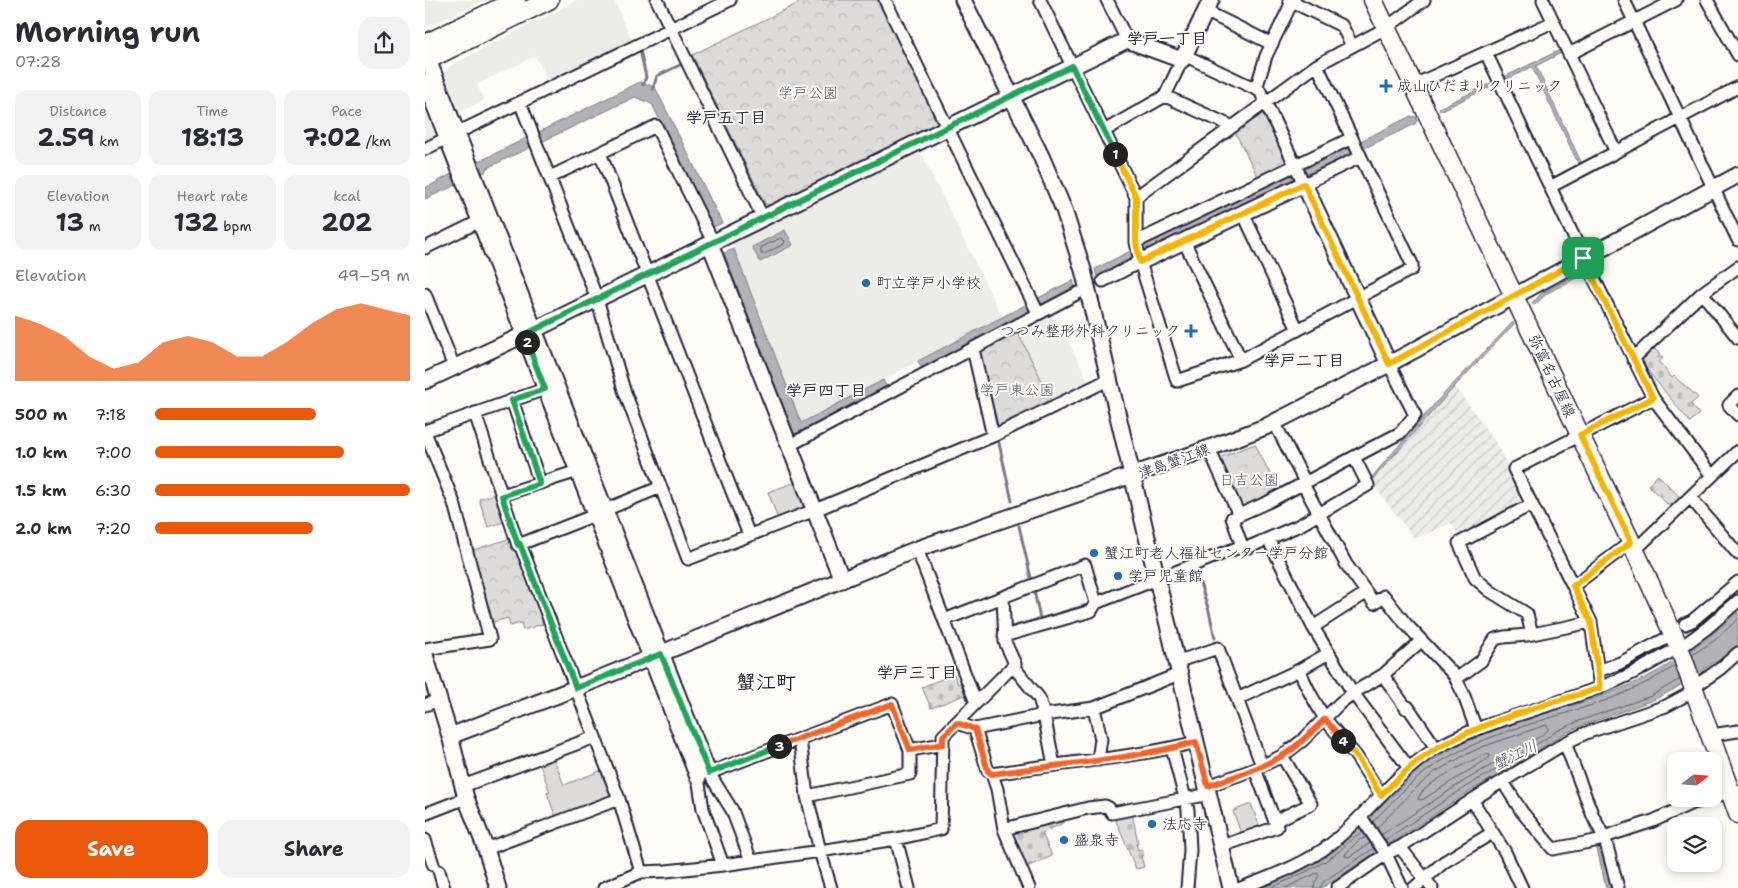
<!DOCTYPE html>
<meta charset="utf-8">
<style>
:root{--surface:#fff;--page:#f2f2f3;--text:#2b2b33;--muted:#7c7c81;--accent:#ea580c}
body{margin:0;font-family:"Shantell Sans","Klee One",sans-serif;background:var(--page);color:var(--text);height:100vh;display:flex;flex-direction:column;font-size:19px;white-space:nowrap}
*{box-sizing:border-box;margin:0}
p{font-size:16px;color:var(--muted)}
.icon{flex:none;width:28px;height:28px;fill:none;stroke:currentColor;stroke-width:2;stroke-linecap:round;stroke-linejoin:round}
.map{position:relative;flex:1;overflow:hidden}
.details{display:flex;flex-direction:column;background:var(--surface);width:425px}
.details>*{flex:none}
.needle{width:32px;rotate:73deg}
.fabs{position:absolute;left:1242px;top:752px;display:grid;gap:10px}
.fabs a{display:grid;place-items:center;width:55px;height:55px;border-radius:10px;background:var(--surface);box-shadow:0 2px 8px #0003;font-size:25px}
.pin{position:absolute;display:grid;place-items:center;width:42px;height:42px;color:#fff;margin:-21px;border-radius:10px;box-shadow:0 2px 8px #0006}
.km{position:absolute;width:25px;height:25px;margin:-12px;border-radius:50%;background:#222;color:#fff;font-size:14px;line-height:25px;text-align:center}
.round{display:grid;place-items:center;flex:none;width:52px;height:52px;border-radius:15px;background:var(--page)}
.summary{display:flex;align-items:center;justify-content:space-between;height:85px;padding:0 15px}
h1{font-size:28px;font-weight:700;line-height:38px}
.stats{display:grid;grid-template-columns:repeat(3,1fr);gap:8px;height:85px;padding:5px 15px}
.stats div{display:grid;align-content:center;border-radius:12px;background:var(--page);text-align:center}
.stats b{font-size:25px;font-weight:700}
.stats small{font-size:14px;font-weight:400}
.stats p{font-size:14px}
.chart{height:140px;padding:10px 15px}
.chart p{display:flex;justify-content:space-between}
.chart svg{width:100%;height:90px;margin-top:5px;fill:var(--accent);opacity:.7}
.button{display:flex;gap:10px;margin-top:auto;padding:10px 15px}
.button a{flex:1;height:58px;border-radius:15px;background:var(--accent);color:#fff;font-size:20px;font-weight:700;line-height:58px;text-align:center}
.button a+a{background:var(--page);color:var(--text)}
ul{padding:0 15px;list-style:none;font-size:16px}
li{display:grid;grid-template-columns:80px 60px 1fr;align-items:center;height:38px}
li i{height:12px;border-radius:6px;background:var(--accent)}
main{display:flex;flex:1;min-height:0}
.map>svg:first-child{display:block}
.built{fill:#ecece9}
.industrial{fill:url(#industrial-furrows)}
.grass{fill:#dddcdb;stroke:#807f8b}
.cemetery{fill:url(#cemetery-stones);stroke:#807f8b}
.park{fill:url(#park-crowns);stroke:#807f8b}
.water{fill:#b2b2b7;stroke:#787885}
.lines{fill:none;stroke-linecap:round;stroke-linejoin:round}
.shore{stroke:#5c5c6d;stroke-width:1}
.stream{stroke:#787885;stroke-width:3}
.street-casing{stroke:#22223b;stroke-width:15}
.secondary-casing{stroke:#22223b;stroke-width:19}
.primary-casing{stroke:#22223b;stroke-width:21}
.street{stroke:#fdfcf7;stroke-width:11}
.secondary{stroke:#fdfcf7;stroke-width:15}
.primary{stroke:#fdfcf7;stroke-width:18}
.split-1-casing{stroke:#fff;stroke-width:10}
.split-2-casing{stroke:#fff;stroke-width:10}
.split-3-casing{stroke:#fff;stroke-width:10}
.split-4-casing{stroke:#fff;stroke-width:10}
.split-5-casing{stroke:#fff;stroke-width:10}
.split-1{stroke:#f5b400;stroke-width:6}
.split-2{stroke:#22a559;stroke-width:6}
.split-3{stroke:#22a559;stroke-width:6}
.split-4{stroke:#f0652b;stroke-width:6}
.split-5{stroke:#f5b400;stroke-width:6}
.poi-dot{fill:#1f6fb2;stroke:#fdfcf7;stroke-width:2}
.labels{text-anchor:middle;dominant-baseline:central;stroke-width:4;stroke-linejoin:round;paint-order:stroke}
.poi-label{font-size:15px;fill:#22223b;stroke:#fdfcf7;text-anchor:start}
.park-label{font-size:15px;fill:#5a5a6b;stroke:#fdfcf7}
.street-label{font-size:15px;fill:#22223b;stroke:#fdfcf7}
.neighbourhood-label{font-size:16px;font-weight:bold;fill:#22223b;stroke:#fdfcf7}
.water-label{font-size:16px;font-style:italic;fill:#545466;stroke:#fdfcf7}
.district-label{font-size:20px;font-weight:bold;fill:#22223b;stroke:#fdfcf7}
</style>
<main>
<section class="details">
<div class="summary"><div><h1>Morning run</h1><p>07:28</p></div><a class="round"><svg class="icon" aria-label="share" viewBox="0 0 24 24"><path d="M12 15V3M7 8l5-5 5 5M5 13v7h14v-7"/></svg></a></div>
<div class="stats">
<div><p>Distance</p><b>2.59<small> km</small></b></div>
<div><p>Time</p><b>18:13</b></div>
<div><p>Pace</p><b>7:02<small> /km</small></b></div>
</div>
<div class="stats">
<div><p>Elevation</p><b>13<small> m</small></b></div>
<div><p>Heart rate</p><b>132<small> bpm</small></b></div>
<div><p>kcal</p><b>202</b></div>
</div>
<div class="chart"><p><span>Elevation</span>49–59 m</p>
<svg viewBox="0 0 160 44" preserveAspectRatio="none"><path d="M0 44V12L10 16L20 22L30 32L40 38L50 35L60 25L70 22L80 25L90 32L100 32L110 25L120 16L130 9L140 6L150 9L160 12V44z"/></svg>
</div>
<ul>
<li><b>500 m</b>7:18<i style="width:63%"></i></li>
<li><b>1.0 km</b>7:00<i style="width:74%"></i></li>
<li><b>1.5 km</b>6:30<i style="width:100%"></i></li>
<li><b>2.0 km</b>7:20<i style="width:62%"></i></li>
</ul>
<div class="button"><a>Save</a><a>Share</a></div>
</section>
<div class="map">
<svg width="1313" height="888" viewBox="0 0 1313 888">
<defs>
<pattern id="industrial-furrows" width="10" height="10" patternUnits="userSpaceOnUse" patternTransform="scale(1.25)"><rect width="10" height="10" fill="#ecece9"/><path d="M-1 1l2-2M0 10L10 0M9 11l2-2" fill="none" stroke="#cacac9"/></pattern>
<pattern id="cemetery-stones" width="16" height="16" patternUnits="userSpaceOnUse" patternTransform="scale(1.25)"><rect width="16" height="16" fill="#dddcdb"/><path d="M2 7V4a2 2 0 0 1 4 0v3zM10 15v-3a2 2 0 0 1 4 0v3z" fill="#bdbcbd"/></pattern>
<pattern id="park-crowns" width="20" height="18" patternUnits="userSpaceOnUse" patternTransform="scale(1.25)"><rect width="20" height="18" fill="#dddcdb"/><path d="M2 6a3 3 0 1 1 6 0M12 15a3 3 0 1 1 6 0" fill="none" stroke="#bdbcbd"/></pattern>
</defs>
<rect width="100%" height="100%" fill="#fdfcf7"/>
<filter id="ink" filterUnits="userSpaceOnUse"><feTurbulence type="fractalNoise" baseFrequency=".02" numOctaves="2"/><feDisplacementMap in="SourceGraphic" scale="10" xChannelSelector="R" yChannelSelector="G"/><feConvolveMatrix kernelMatrix="1 2 1 2 8 2 1 2 1" color-interpolation-filters="sRGB"/></filter>
<g filter="url(#ink)">
<path class="built" d="M0 0H59L4 26 0 24Z
M152 0H189L208 43 124 83 110 56 52 84 59 100 35 112 19 73 25 66Z
M0 110 10 136 8 140 0 144Z
M495 151 577 317 376 423 307 243Z
M628 313 666 385 628 403 592 331Z"/>
<path class="industrial" d="M1030 386 1068 438 1100 499 1099 503 1034 537 1026 523 990 539 947 484 948 479Z"/>
<path class="grass" d="M371 482 379 505 378 509 353 519 343 492Z
M73 493 82 521 63 527 54 499Z
M1313 586V596L1264 636 1260 627Z
M1239 642 1242 648 1219 664 1181 680 1179 679 1177 672Z
M128 757 139 785 178 770 187 792 185 797 131 818 122 793 125 792 114 762Z
M826 804 836 830 817 836 808 811Z"/>
<path class="cemetery" d="M1228 347 1238 358 1234 362 1247 378 1249 376C1257 385 1266 389 1273 398L1266 404 1274 414 1265 422 1221 369 1217 356Z
M1233 475 1255 497 1245 507 1223 485Z
M529 674 533 684 537 682 542 694 506 708 497 687Z
M707 812 713 844H711L713 850 717 849 719 855 716 856 719 867 711 869 689 816Z
M637 818 638 823 617 833 627 856 599 868 584 831Z"/>
<path class="park" d="M380 0H457L514 117 513 123 347 206 340 204 267 55Z
M834 110 839 112 862 161 860 164 833 177 809 130Z
M592 331 628 403 572 429 554 351Z
M830 444 854 492 814 510 790 459Z
M87 538 121 623 98 630 96 623 85 626 83 618 65 623 45 551Z"/>
<path class="water" d="M1137 49 1138 52 1111 66 1156 162 1153 163 1107 67 1080 80 1079 77Z
M1070 81 1071 84 1015 111 1014 108Z
M215 82 230 87 297 223 287 228 227 104 210 97 62 168 60 172 0 199V188C21 178 39 165 61 158Z
M986 116 991 117 992 120 990 124 706 259 672 277 670 269C774 215 882 169 986 116Z
M360 230 368 245 335 262 327 247Z
M309 249 376 423 458 380 462 387 379 431 369 434 299 253Z
M1159 270 1160 273 1121 294 1110 305 1107 303 1117 293Z
M648 280 650 288 497 369 493 361Z
M1088 322 1089 324 1030 386 948 479 946 478 1012 401Z
M662 604 663 607 587 629 586 626Z
M1313 612V647L1299 659 1288 663 1248 690 1228 700 1156 726 1134 736 1135 738 1132 740 1130 739 1089 766 1045 791 897 888H832L897 857 908 850 932 827 934 829 943 822C948 811 960 803 969 794 979 784 990 773 1002 764 1063 722 1140 713 1207 684 1246 667 1281 641 1313 612Z
M1157 794 1176 842 1187 888H1181L1171 844 1153 795Z"/>
<g class="lines">
<path class="shore" d="M356 238 360 241 359 244 339 254H336V248Z
M1267 655 1290 640 1313 619
M1062 754 1065 755 1064 758 997 800 993 799C996 784 1047 760 1062 754Z
M948 822C962 806 988 780 1006 768 1057 733 1121 721 1179 701 1204 692 1228 680 1250 666
M952 828 990 789 1010 772 1040 755 1057 747 1121 725 1123 726V730L1114 737 1039 781 956 835
M941 837 934 840 921 853 920 856 924 857 945 843
M960 840 1042 786 1086 761 1132 731 1154 721 1226 696 1255 679
M845 888C866 879 889 869 908 856 919 848 926 837 938 832
M860 888 892 873 894 876 890 882 889 888
M895 888 898 882 949 848"/>
<path class="stream" d="M215 50 221 77 218 85
M228 89 232 76 255 65
M573 439 587 501
M594 526 606 578
M771 571 784 611 790 638
M609 590 615 619"/>
<g class="street-casing">
<path id="street" d="M232 0 338 218
M460 0 613 313
M615 0 711 197V242L715 262 752 381 816 360 987 269V264L892 65
M682 0 702 40
M864 0 917 26 927 46
M1118 0 1191 152 1125 187
M1199 0 1313 240
M1282 0 1313 55
M867 2 841 56 831 89 835 91 879 184 935 157
M780 11 847 44
M1061 53 1159 258 1228 398 1287 476
M1144 54 1251 0
M759 55 831 89
M989 85 1128 22
M740 96 806 126
M95 102 172 299 199 390 263 559 390 510 568 436 685 379
M679 131 740 96 757 60
M32 133 305 0
M0 149 22 138
M1191 152 1313 87
M175 153 324 535
M125 177 231 126 288 242
M711 197 892 65 961 28 999 0
M818 213 873 330
M759 241 816 360
M711 242 927 138
M0 248 55 221
M678 281 715 262
M1277 293 1313 338
M0 294 29 367
M548 349 568 436
M1208 359 1277 293 1313 267
M1313 396 1304 405 1313 415
M87 400 115 483
M50 413 93 545 170 515
M849 422 880 482
M0 431 120 389
M0 432 29 503 65 639 0 649
M365 445 653 293
M784 449 814 515
M878 484 921 564 949 603 959 596 980 623 1029 675 1038 693 1051 729
M77 495 153 471
M1265 497 1313 554
M1107 504 1034 543 1050 578 1065 591 1102 614 1107 634
M180 510 236 487
M843 539 888 627 928 693 984 768
M95 544 194 799 216 872
M817 546 807 518 843 502 975 433 990 415 964 364
M492 549 551 703
M1210 550 1313 451
M1148 586 1089 469 1228 398
M519 620 660 565 671 603
M1166 622 1175 688
M1260 624 1267 621 1313 582
M888 627 941 593
M579 636 666 611 671 603 817 546 824 547 875 525 943 485 929 457
M1255 648 1282 628 1313 601
M751 662 793 648 837 766
M588 666 614 698 619 715 629 765
M874 670 885 693 900 719 931 756 956 795
M1173 671 1195 663 1238 640
M958 675 981 708 983 707 1011 748
M1031 679 1056 661 1070 639 1079 637 1102 635 1166 622 1148 586 1206 542
M1269 687 1296 668 1313 653
M812 699 874 670 904 653
M0 705 14 700
M669 708 676 739 673 760
M532 723 550 729 619 715 669 708 754 674
M550 729 563 771 567 774 572 789 579 829 604 888
M1286 735 1313 731
M375 739 382 796 395 851 406 888
M1140 743 1168 816 1180 839 1193 888
M747 748 763 810 765 850 762 888
M485 750 518 744
M282 770 307 810 326 861
M284 773 467 704 485 750V774L382 796
M567 774C588 771 610 767 631 765 678 759 725 754 771 742
M273 777 278 809 298 865
M1078 782 1097 812 1128 849 1180 839
M38 786 170 737
M783 786 830 769 857 756 878 740 915 703 928 693 958 675 996 641
M1289 797 1311 790
M1047 800 1080 852 1097 888
M0 814 41 798
M936 817 961 854 977 888
M850 821 886 804 857 756
M579 829 663 808 680 806 684 808 687 813 785 794
M1179 837 1228 821 1265 804 1282 799
M471 839 484 888
M0 840 8 864
M797 846 852 827 830 769
M975 847 1007 888
M61 849 194 799
M14 871 19 888
M179 888 216 872 241 871 298 865 395 851 471 839 516 829 518 736 590 664 580 642 578 597
M816 888C847 876 881 864 907 843 943 813 970 774 1010 749 1033 735 1059 726 1084 718 1114 708 1144 699 1173 688 1202 678 1228 662 1254 647
M912 888 961 854 975 847 1047 800 1140 743 1161 733 1241 706 1271 690
M989 888 1019 862 1067 833"/>
</g>
<g class="secondary-casing">
<path id="secondary" d="M538 0 616 156 639 210 658 270 806 888
M0 52 282 770
M0 81 273 777
M285 244 417 580
M715 262 879 184 964 364
M0 381 109 330 702 40 757 60 786 0
M0 655 25 736 41 798 61 849 73 888
M25 736 151 688 492 549 774 452 840 427 964 364 1313 175"/>
</g>
<g class="primary-casing">
<path id="primary" d="M948 0 1206 542 1254 647 1313 814
M0 44 91 0
M0 61 124 0"/>
</g>
<use href="#street" class="street"/>
<use href="#secondary" class="secondary"/>
<use href="#primary" class="primary"/>
</g>
</g>
<g class="lines" filter="url(#ink)">
<g class="split-1-casing">
<path id="split-1" d="M690 154 711 197V242L715 262 879 184 964 364 1158 258"/>
</g>
<g class="split-2-casing">
<path id="split-2" d="M102 342 99 335 647 66 690 154"/>
</g>
<g class="split-3-casing">
<path id="split-3" d="M102 342 120 389 87 400 115 484 77 496 93 545 95 544 151 688 236 654 284 773 354 746"/>
</g>
<g class="split-4-casing">
<path id="split-4" d="M354 746 467 704 485 750 518 744V736L532 723 550 729 563 771 567 774C635 764 704 760 771 742L783 786C807 777 833 770 855 757 872 748 886 732 900 719L918 741"/>
</g>
<g class="split-5-casing">
<path id="split-5" d="M918 741 931 756 956 795C974 778 991 760 1012 748 1062 720 1121 705 1175 688L1166 622 1148 586 1206 542 1155 435 1228 398 1158 258"/>
</g>
<use href="#split-1" class="split-1"/>
<use href="#split-2" class="split-2"/>
<use href="#split-3" class="split-3"/>
<use href="#split-4" class="split-4"/>
<use href="#split-5" class="split-5"/>
</g>
<g class="poi-dot">
<path d="M958.5 78.5h5v5h5v5h-5v5h-5v-5h-5v-5h5z"/>
<circle cx="441" cy="283" r="5"/>
<path d="M763.5 323.5h5v5h5v5h-5v5h-5v-5h-5v-5h5z"/>
<circle cx="669" cy="553" r="5"/>
<circle cx="693" cy="576" r="5"/>
<circle cx="727" cy="824" r="5"/>
<circle cx="639" cy="840" r="5"/>
</g>
<g class="labels">
<g class="poi-label">
<text x="972" y="86">成山ひだまりクリニック</text>
<text x="451" y="283">町立学戸小学校</text>
<text x="755" y="331" text-anchor="end">つつみ整形外科クリニック</text>
<text x="679" y="553">蟹江町老人福祉センター学戸分館</text>
<text x="703" y="576">学戸児童館</text>
<text x="737" y="824">法応寺</text>
<text x="649" y="840">盛泉寺</text>
</g>
<g class="park-label">
<text x="383" y="93">学戸公園</text>
<text x="592" y="390">学戸東公園</text>
<text x="824" y="480">日吉公園</text>
</g>
<g class="street-label">
<text transform="translate(1127 376) rotate(65)">弥富名古屋線</text>
<text transform="translate(749 461) rotate(-20)">津島蟹江線</text>
</g>
<g class="neighbourhood-label">
<text x="742" y="38">学戸一丁目</text>
<text x="301" y="117">学戸五丁目</text>
<text x="879" y="360">学戸二丁目</text>
<text x="401" y="390">学戸四丁目</text>
<text x="492" y="672">学戸三丁目</text>
</g>
<g class="water-label">
<text transform="translate(1090 755) rotate(-26)">蟹江川</text>
</g>
<g class="district-label">
<text x="341" y="682">蟹江町</text>
</g>
</g>
</svg>
<div class="fabs">
<a><svg class="needle" viewBox="-14 -14 28 28"><path d="M0-13l5 13h-10z" fill="#e53935"/><path d="M0 13l5-13h-10z" fill="#7c7c81"/></svg></a>
<a><svg class="icon" aria-label="layers" viewBox="0 0 24 24"><path d="M12 4l9 5-9 5-9-5zM3 14l9 5 9-5"/></svg></a>
</div>
<div class="pin" style="left:1158px;top:258px;background:#1e9e55"><svg class="icon" aria-label="arrive" viewBox="0 0 24 24"><path d="M6 21V4h12l-3 4 3 4H6"/></svg></div>
<b class="km" style="left:690px;top:154px">1</b>
<b class="km" style="left:102px;top:342px">2</b>
<b class="km" style="left:354px;top:746px">3</b>
<b class="km" style="left:918px;top:741px">4</b>
</div>
</main>
